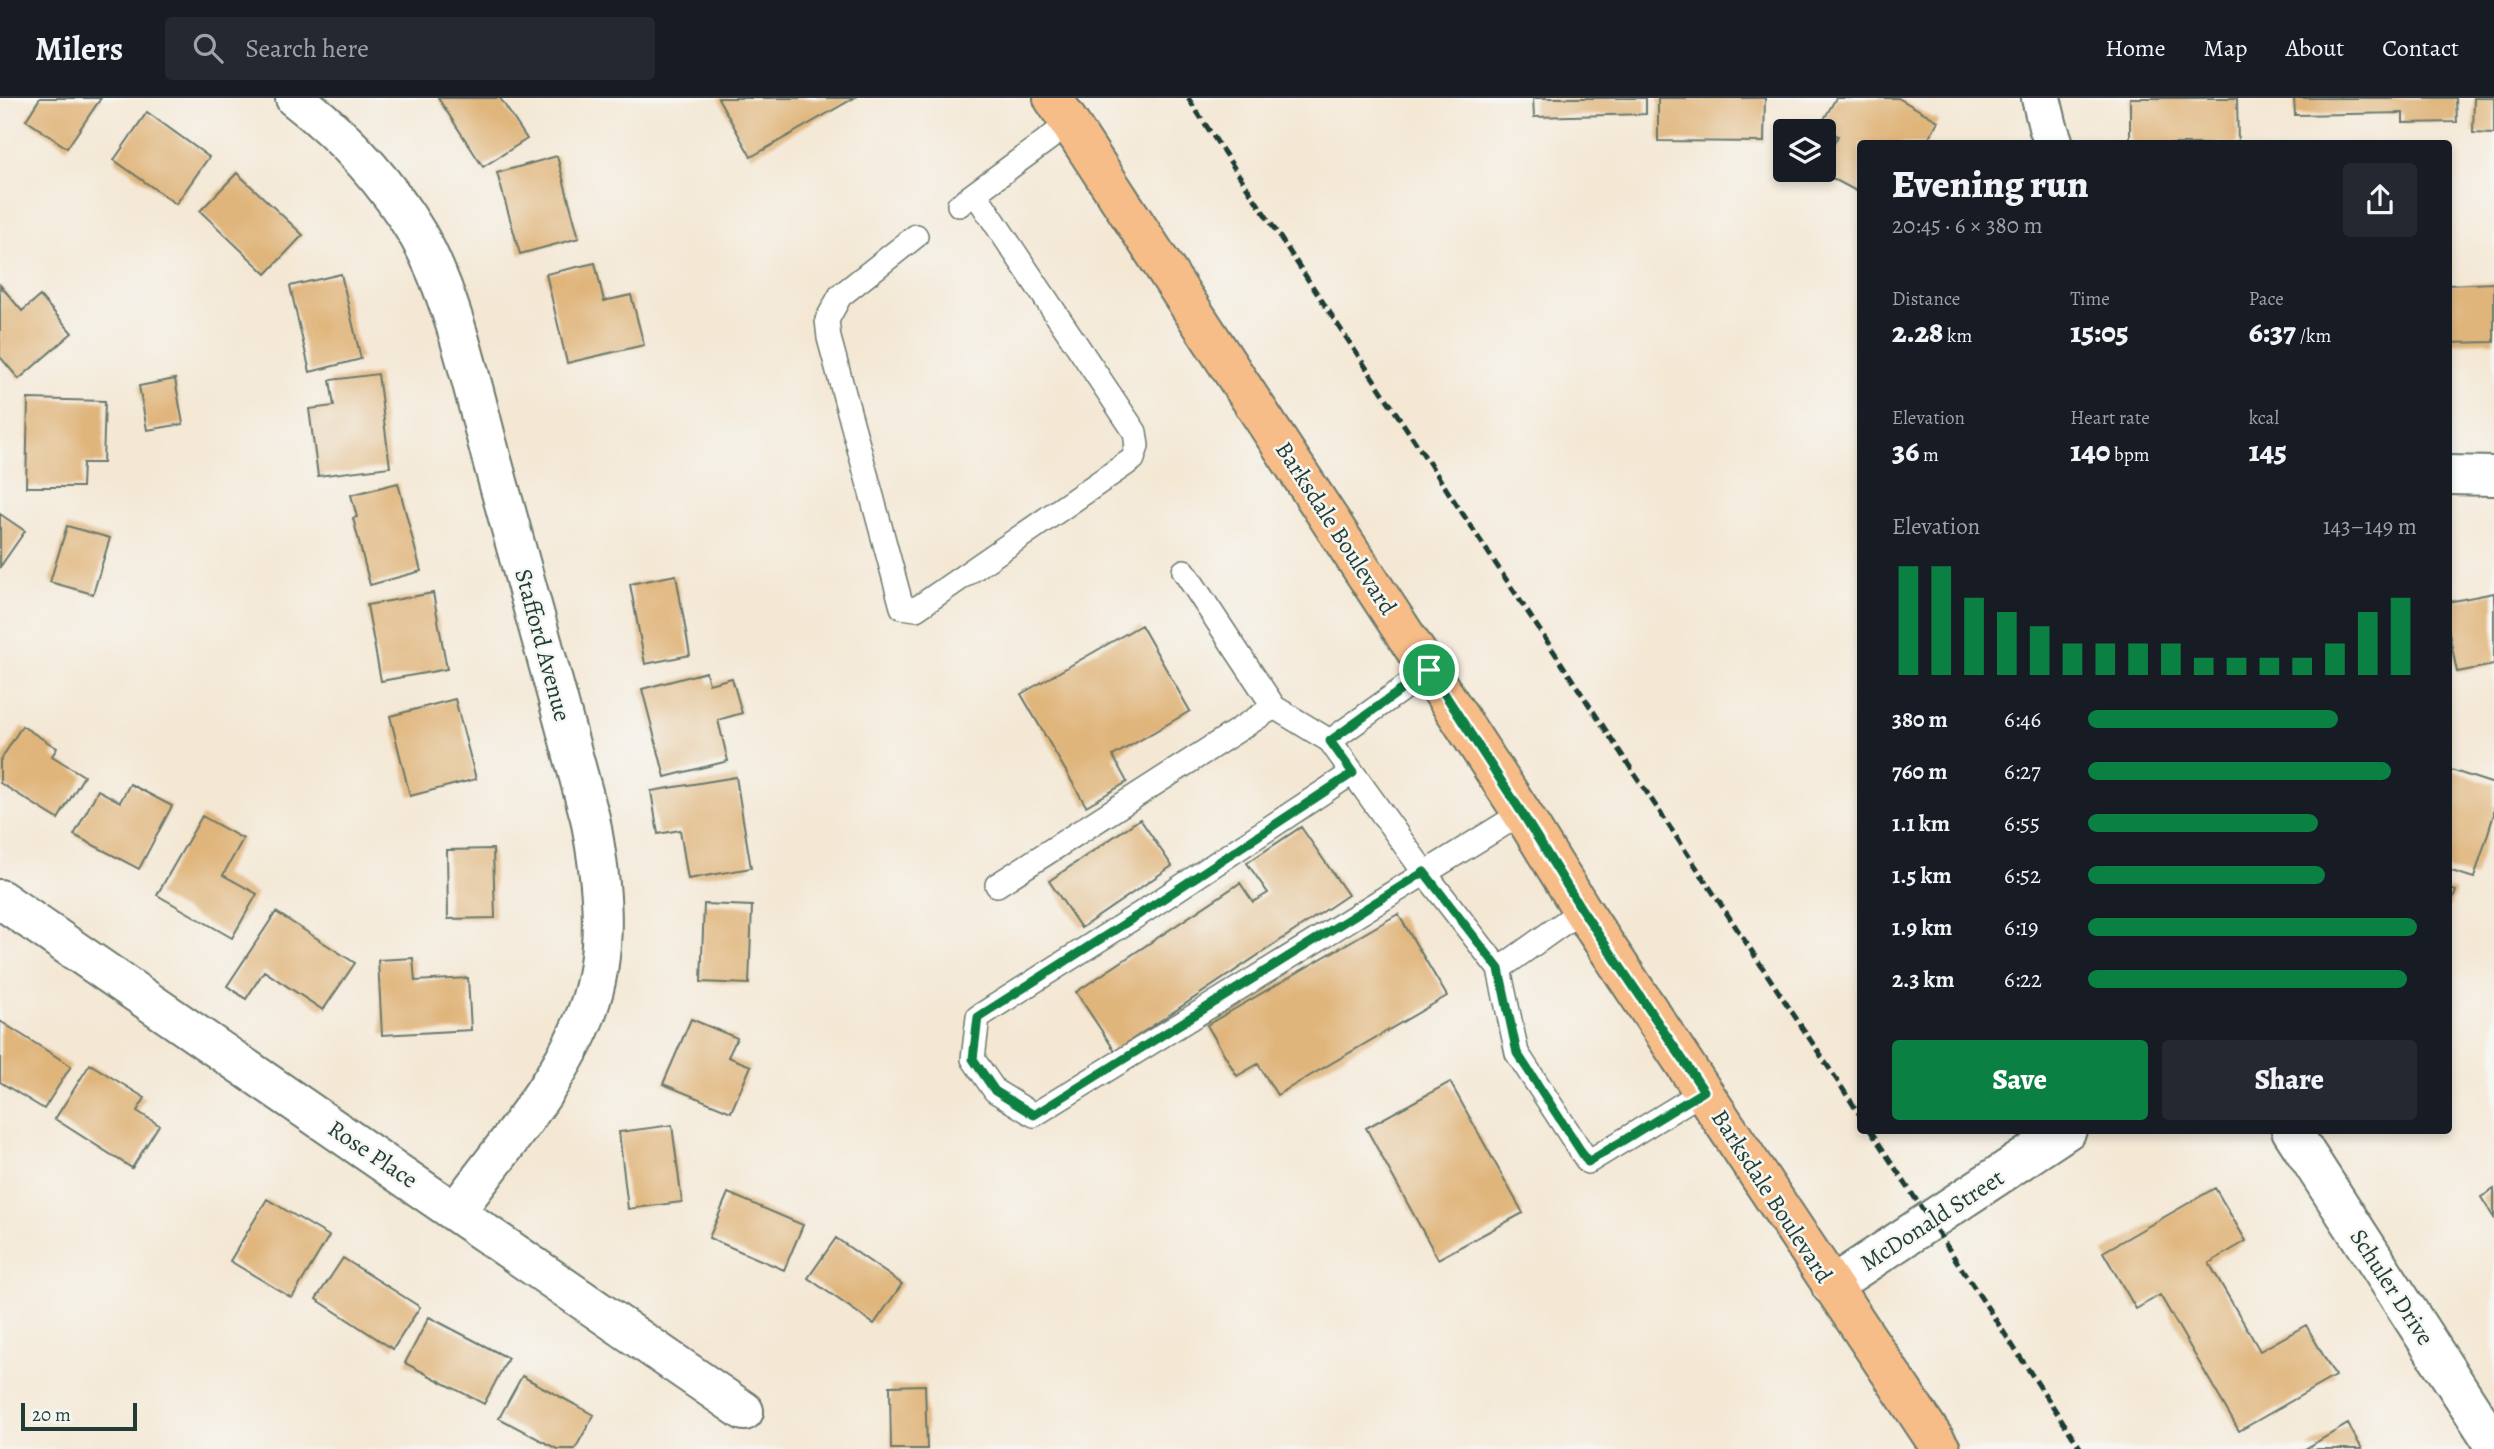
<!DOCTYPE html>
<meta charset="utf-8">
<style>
:root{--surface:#171b24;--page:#242831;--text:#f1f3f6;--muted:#9ea1a6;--line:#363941;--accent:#0b8043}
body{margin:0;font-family:Alegreya,serif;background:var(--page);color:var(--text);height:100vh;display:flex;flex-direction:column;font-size:26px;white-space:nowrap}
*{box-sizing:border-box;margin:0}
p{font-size:23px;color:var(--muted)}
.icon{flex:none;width:38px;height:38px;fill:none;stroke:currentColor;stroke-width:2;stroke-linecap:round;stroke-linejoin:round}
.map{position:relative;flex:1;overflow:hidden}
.drawer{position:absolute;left:1857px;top:42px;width:595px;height:994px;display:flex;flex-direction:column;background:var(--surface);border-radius:7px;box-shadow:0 4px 10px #0003}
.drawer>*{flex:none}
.buttons{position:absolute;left:1773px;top:21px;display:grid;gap:14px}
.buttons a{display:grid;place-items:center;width:63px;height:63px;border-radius:7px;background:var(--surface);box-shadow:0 4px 10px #0003;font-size:35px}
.scale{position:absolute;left:21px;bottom:18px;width:116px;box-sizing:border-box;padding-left:7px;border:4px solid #1f3d34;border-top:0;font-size:19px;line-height:24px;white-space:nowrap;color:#1f3d34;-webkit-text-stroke:5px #f6f6f2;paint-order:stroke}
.pin{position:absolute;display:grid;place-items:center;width:60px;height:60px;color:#fff;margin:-30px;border:4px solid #fff;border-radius:50%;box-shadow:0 2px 7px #0007}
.round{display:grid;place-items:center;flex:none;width:74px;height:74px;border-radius:7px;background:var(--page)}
.overview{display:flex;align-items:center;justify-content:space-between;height:119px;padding:0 35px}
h1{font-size:38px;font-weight:800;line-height:52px}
.stats{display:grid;grid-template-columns:repeat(3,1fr);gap:10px;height:119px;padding:7px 35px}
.stats div{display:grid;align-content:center}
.stats b{font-size:30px;font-weight:800}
.stats small{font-size:19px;font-weight:400}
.stats p{font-size:19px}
.chart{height:196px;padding:14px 35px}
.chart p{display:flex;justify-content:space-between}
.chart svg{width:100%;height:126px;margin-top:7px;stroke:var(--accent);stroke-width:6}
.button{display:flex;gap:14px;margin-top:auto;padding:14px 35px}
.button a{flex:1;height:80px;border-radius:7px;background:var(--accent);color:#fff;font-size:28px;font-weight:800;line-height:80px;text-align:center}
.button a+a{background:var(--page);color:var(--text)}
ul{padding:0 35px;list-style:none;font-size:23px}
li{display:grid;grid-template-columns:112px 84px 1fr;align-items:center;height:52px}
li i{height:18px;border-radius:9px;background:var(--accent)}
header{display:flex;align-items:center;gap:42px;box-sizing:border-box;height:98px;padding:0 35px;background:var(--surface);border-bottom:2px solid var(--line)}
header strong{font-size:33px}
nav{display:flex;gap:38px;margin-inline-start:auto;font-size:24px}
.search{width:490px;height:63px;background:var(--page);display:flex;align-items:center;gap:18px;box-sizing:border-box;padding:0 24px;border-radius:7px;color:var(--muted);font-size:26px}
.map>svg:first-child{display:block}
.building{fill:#e0b57b}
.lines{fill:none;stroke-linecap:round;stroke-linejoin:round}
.service-casing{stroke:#6a796c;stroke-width:26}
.minor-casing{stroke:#6a796c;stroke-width:42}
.primary-casing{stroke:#6a796c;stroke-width:42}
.service{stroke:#fff;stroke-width:23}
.minor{stroke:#fff;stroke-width:38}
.primary{stroke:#f7bd88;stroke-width:38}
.rail{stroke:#1f3d34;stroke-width:5;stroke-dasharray:10 5;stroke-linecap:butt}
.route-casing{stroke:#fff;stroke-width:14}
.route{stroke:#0b8043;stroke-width:9}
.labels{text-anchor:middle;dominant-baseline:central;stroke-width:5;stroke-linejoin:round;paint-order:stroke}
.street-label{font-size:24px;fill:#1f3d34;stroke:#f6f6f2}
</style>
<header>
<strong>Milers</strong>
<div class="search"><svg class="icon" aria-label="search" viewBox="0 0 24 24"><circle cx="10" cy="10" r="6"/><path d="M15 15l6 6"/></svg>Search here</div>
<nav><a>Home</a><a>Map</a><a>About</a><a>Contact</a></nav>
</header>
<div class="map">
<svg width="2494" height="1351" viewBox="0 0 2494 1351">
<rect width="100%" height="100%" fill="#f6f6f2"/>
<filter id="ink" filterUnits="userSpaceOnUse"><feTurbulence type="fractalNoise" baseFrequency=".0143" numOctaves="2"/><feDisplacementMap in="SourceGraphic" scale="14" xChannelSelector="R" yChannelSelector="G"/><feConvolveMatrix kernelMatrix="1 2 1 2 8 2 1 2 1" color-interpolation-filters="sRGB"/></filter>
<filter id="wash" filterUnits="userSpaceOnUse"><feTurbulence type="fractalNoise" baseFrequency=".00686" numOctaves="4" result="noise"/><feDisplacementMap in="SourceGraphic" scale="28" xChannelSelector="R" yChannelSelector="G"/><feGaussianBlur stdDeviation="1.57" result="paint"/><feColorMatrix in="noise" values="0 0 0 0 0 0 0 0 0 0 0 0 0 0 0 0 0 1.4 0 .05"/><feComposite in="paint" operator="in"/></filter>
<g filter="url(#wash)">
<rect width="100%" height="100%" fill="#f4e8d5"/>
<g id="blocks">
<path class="building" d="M40 0H101L67 50 26 22Z
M438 0H500L527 41 483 69Z
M718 0H854L751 59Z
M1533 0H1646V16L1534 19Z
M1658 0H1765L1764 44 1658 43Z
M1836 0H1898L1938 23 1926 46H1860V95L1817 72H1824V64L1838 38 1820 28Z
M2130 0H2237L2238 46H2130Z
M2294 0H2456L2457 24 2403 25V15L2295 17Z
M2474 0H2494V36L2473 35Z
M147 14 209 59 176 106 114 62Z
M557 58 579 140 520 156 497 75Z
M237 75 303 137 266 176 200 113Z
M595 165 604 203 631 197 644 247 567 265 546 176Z
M341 176 361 261 310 274 290 188Z
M2494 185V244L2448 245V187Z
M0 187 22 213 40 198 72 235 19 281 0 259Z
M378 276 390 369 318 378 309 311 334 308 330 282Z
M175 281 183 326 147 332 139 288Z
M28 301 105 303 103 365H83L82 389H26Z
M398 385 421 473 370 487 353 420 357 419 351 397Z
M0 416 25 433 0 469Z
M67 428 110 440 93 496 50 484Z
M676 477 690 557 645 566 630 486Z
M433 495 447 571 381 583 367 507Z
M2494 495V567L2457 574 2448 530V504Z
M1141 527 1190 613 1113 658 1127 684 1086 708 1021 596Z
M706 574 709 586 732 580 742 615 718 622 728 663 665 679 642 591Z
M455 601 476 681 410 698 390 618Z
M22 628 57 650 52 658 84 678 58 721 0 685V663Z
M2448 671 2494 686V716L2474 780 2448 772Z
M736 679 751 770 688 781 680 732 658 736 651 693Z
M130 686 172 708 139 771 74 737 98 692 120 704Z
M202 718 243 741 223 777 257 796 232 840 157 797Z
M1140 721 1172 768 1081 830 1049 783Z
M1301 729 1348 797 1115 953 1076 894 1240 785 1253 804 1268 795 1247 765Z
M493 751 495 820 448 821 447 752Z
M2448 790 2456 793 2448 812Z
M704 806 752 808 749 886 701 884Z
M276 814 355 865 323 912 264 873 246 901 227 888Z
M1398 816 1447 898 1277 997 1258 966 1237 978 1207 927Z
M413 860 415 883 468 880 471 932 382 937 378 862Z
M691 921 737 940 728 959 751 968 731 1014 663 986Z
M0 923 71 968 44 1011 0 984Z
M90 966 145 1000 137 1013 159 1027 132 1070 55 1021Z
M1450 984 1523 1115 1438 1161 1366 1030Z
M672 1027 682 1104 628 1111 619 1034Z
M2215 1090 2246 1143 2209 1165 2260 1253 2306 1227 2335 1278 2239 1333 2160 1197 2136 1211 2103 1154Z
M2494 1091V1120L2481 1099Z
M728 1095 803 1127 784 1172 709 1140Z
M267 1101 329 1138 292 1200 230 1163Z
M836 1140 902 1186 874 1226 808 1180Z
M343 1160 420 1209 393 1251 316 1201Z
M429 1219 508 1260 484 1306 405 1265Z
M522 1278 594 1317 575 1351H557L499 1320Z
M925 1287 927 1351H891L890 1288Z
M2348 1326 2362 1351H2305Z"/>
</g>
</g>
<g filter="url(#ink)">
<use href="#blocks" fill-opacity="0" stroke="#6a796c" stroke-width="2"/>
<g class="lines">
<g class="service-casing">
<path id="service" d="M959 107 1070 25
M916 138 840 198 827 222 829 240 902 509 916 511 1133 361 1137 348 1135 334 975 95
M1184 473 1274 609 1330 643 1424 774 1499 871
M1330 643 1429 572
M1352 675 1146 812 978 919 973 961 995 993 1034 1017 1522 715
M997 787 1274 609
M1582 812 1499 871 1517 955 1588 1064 1704 993"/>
</g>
<g class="minor-casing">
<path id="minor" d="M295 0C344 38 386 83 418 137 454 200 473 292 492 362 525 482 558 600 590 720 602 782 610 850 588 911 562 982 501 1052 456 1113
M2041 0 2048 29 2054 46
M2448 377 2494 378
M0 801 744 1313
M2291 1032 2494 1346
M1831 1188 2067 1032"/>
</g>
<g class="primary-casing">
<path id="primary" d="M1053 0 1522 715 1582 812 1941 1351"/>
</g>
<use href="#service" class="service"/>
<use href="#minor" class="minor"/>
<use href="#primary" class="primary"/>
<path class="rail" d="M1188 0 1860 1017
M1870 1032 2081 1351"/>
</g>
</g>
<g class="lines" filter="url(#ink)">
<g class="route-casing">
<path id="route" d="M1429 572 1522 715 1582 812 1704 993 1588 1064 1517 955 1499 871 1424 774 1034 1017 995 993 973 961 978 919 1146 812 1353 675 1330 643Z"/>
</g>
<use href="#route" class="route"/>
</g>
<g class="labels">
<g class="street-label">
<text transform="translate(1336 430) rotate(57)">Barksdale Boulevard</text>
<text transform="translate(543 547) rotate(75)">Stafford Avenue</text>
<text transform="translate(373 1056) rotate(34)">Rose Place</text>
<text transform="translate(1772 1098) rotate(57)">Barksdale Boulevard</text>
<text transform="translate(1932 1122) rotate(-33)">McDonald Street</text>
<text transform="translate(2392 1189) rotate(57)">Schuler Drive</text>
</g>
</g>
</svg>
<div class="buttons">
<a><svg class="icon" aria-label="layers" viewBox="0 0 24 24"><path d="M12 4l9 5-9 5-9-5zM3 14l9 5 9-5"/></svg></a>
</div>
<div class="scale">20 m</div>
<div class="pin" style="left:1429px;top:572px;background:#1e9e55"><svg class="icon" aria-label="arrive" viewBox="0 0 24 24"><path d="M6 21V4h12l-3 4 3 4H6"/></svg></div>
<section class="drawer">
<div class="overview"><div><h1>Evening run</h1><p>20:45 · 6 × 380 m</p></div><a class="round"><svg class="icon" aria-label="share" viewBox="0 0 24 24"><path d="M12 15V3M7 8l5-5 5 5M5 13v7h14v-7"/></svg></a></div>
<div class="stats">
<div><p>Distance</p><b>2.28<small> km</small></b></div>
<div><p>Time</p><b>15:05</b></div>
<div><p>Pace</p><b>6:37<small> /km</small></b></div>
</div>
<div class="stats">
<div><p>Elevation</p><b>36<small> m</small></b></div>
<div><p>Heart rate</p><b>140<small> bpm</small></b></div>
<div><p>kcal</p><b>145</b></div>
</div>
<div class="chart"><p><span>Elevation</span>143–149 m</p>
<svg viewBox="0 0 160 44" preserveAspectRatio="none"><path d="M5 44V6M15 44V6M25 44V17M35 44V22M45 44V27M55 44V33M65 44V33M75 44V33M85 44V33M95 44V38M105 44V38M115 44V38M125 44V38M135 44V33M145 44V22M155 44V17"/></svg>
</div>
<ul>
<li><b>380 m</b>6:46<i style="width:76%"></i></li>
<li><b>760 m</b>6:27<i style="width:92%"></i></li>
<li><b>1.1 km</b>6:55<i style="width:70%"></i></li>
<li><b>1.5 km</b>6:52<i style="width:72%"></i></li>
<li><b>1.9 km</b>6:19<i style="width:100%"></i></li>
<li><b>2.3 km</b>6:22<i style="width:97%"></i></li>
</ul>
<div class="button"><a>Save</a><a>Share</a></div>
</section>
</div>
